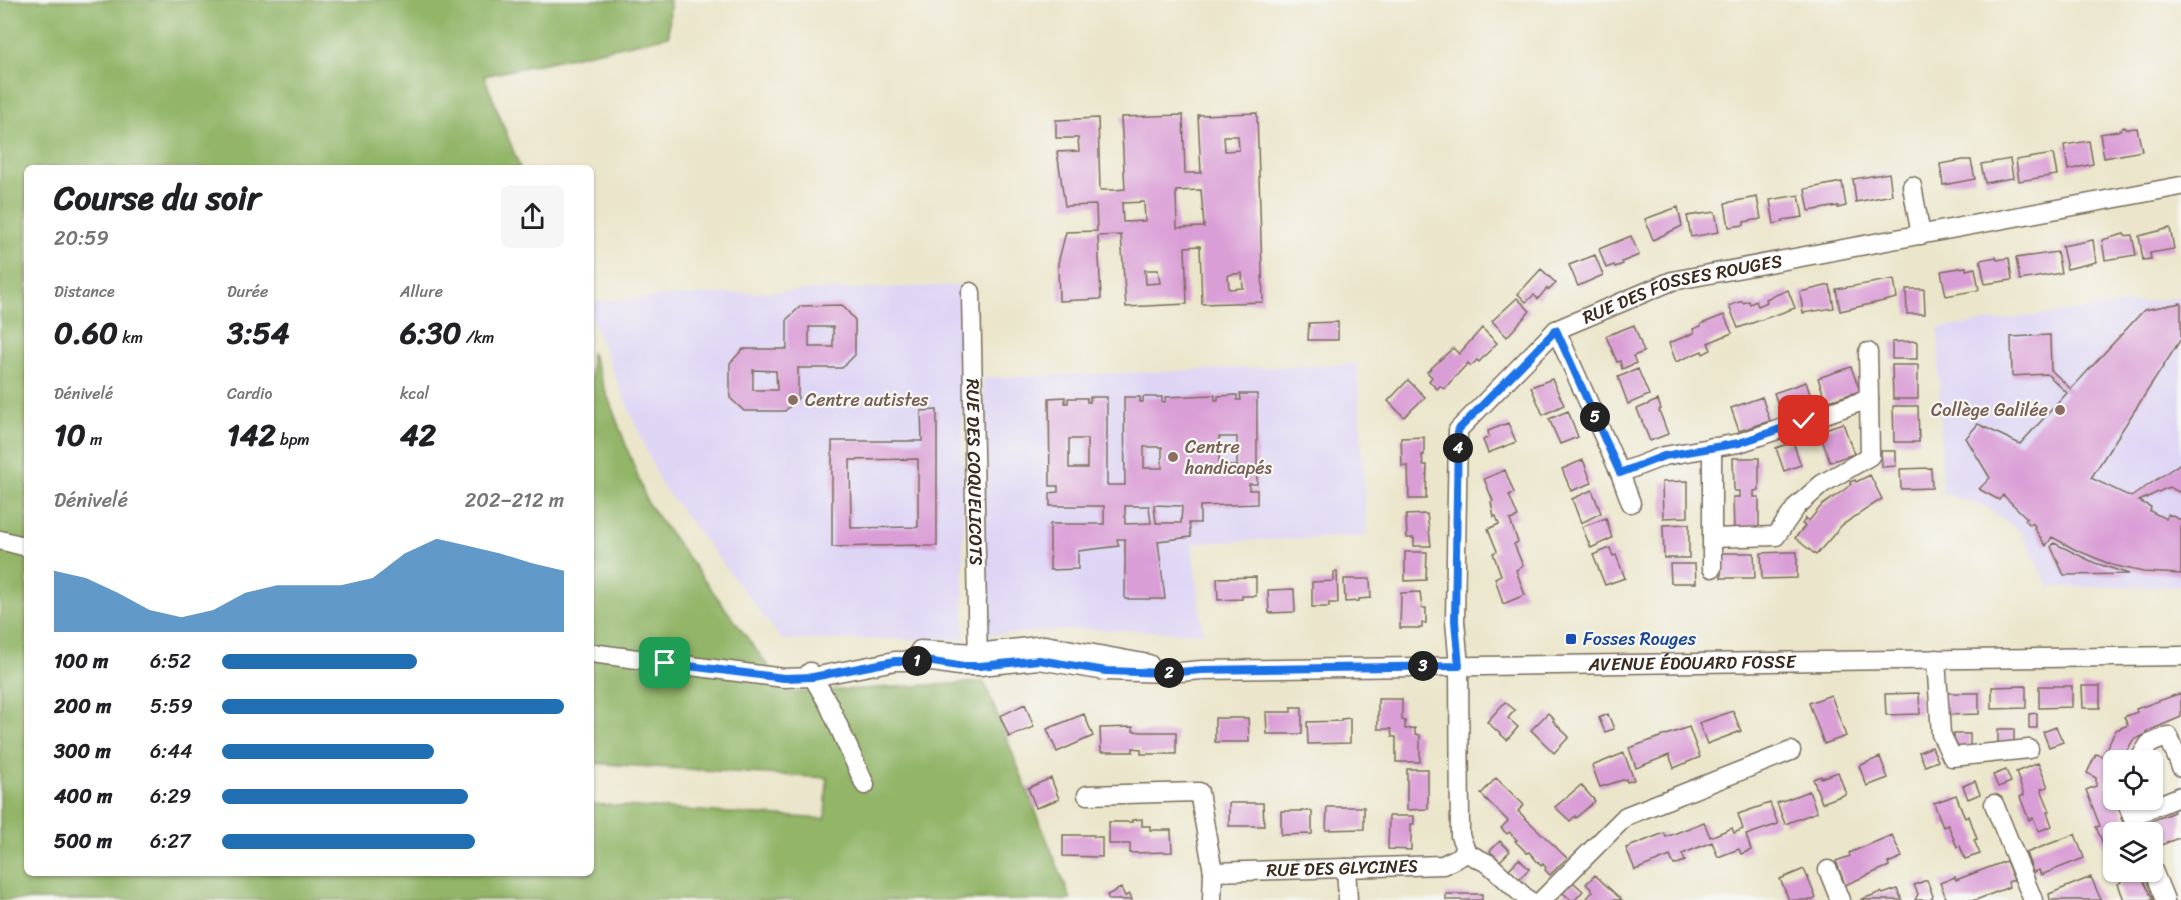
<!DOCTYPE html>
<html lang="fr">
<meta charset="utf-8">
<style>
:root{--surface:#fff;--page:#f6f6f6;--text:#202124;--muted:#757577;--accent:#1f6fb2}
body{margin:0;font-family:Sriracha,sans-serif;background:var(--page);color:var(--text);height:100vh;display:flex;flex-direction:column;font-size:22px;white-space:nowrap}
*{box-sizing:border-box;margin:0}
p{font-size:20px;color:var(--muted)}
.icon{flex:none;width:33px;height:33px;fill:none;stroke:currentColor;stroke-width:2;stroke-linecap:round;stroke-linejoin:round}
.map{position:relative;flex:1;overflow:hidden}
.sheet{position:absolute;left:24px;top:165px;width:570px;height:711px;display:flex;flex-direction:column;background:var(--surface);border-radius:9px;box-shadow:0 2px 4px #0004}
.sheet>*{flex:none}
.buttons{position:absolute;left:2103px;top:750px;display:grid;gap:12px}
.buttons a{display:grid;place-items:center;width:60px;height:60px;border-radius:9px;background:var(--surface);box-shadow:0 2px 4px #0004;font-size:30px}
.pin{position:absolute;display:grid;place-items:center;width:51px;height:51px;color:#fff;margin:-26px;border-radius:12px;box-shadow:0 3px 9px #0006}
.km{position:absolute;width:30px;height:30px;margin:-15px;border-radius:50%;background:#222;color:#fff;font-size:16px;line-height:30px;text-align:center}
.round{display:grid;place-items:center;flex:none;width:63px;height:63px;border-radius:9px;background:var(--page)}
.head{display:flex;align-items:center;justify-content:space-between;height:102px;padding:0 30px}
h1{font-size:33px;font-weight:800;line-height:45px}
.figures{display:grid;grid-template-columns:repeat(3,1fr);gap:9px;height:102px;padding:6px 30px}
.figures div{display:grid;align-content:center}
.figures b{font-size:30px;font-weight:800}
.figures small{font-size:16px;font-weight:400}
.figures p{font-size:16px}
.chart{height:168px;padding:12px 30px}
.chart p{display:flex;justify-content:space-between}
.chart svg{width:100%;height:108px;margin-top:6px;fill:var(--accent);opacity:.7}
ul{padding:0 30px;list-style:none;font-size:20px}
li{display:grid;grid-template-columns:96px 72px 1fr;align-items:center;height:45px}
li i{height:15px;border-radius:8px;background:var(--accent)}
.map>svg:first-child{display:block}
.built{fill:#ded5f5}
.forest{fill:#92b568;stroke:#667043;stroke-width:1.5}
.building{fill:#da9ed6;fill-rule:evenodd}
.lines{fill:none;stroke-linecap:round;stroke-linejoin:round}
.minor-casing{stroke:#796c5b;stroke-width:21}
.minor{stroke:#fff;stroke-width:18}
.route-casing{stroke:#fff;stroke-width:12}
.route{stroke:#1a73e8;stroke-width:8}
.education-dot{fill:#8d6e63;stroke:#f6f6f2;stroke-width:2}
.transit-dot{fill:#1a4fb4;stroke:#f6f6f2;stroke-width:2}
.labels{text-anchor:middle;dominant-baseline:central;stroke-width:4.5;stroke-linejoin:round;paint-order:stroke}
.street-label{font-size:18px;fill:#3b2a1e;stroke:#f6f6f2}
.education-label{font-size:18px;fill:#785e54;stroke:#f6f6f2;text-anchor:start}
.transit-label{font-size:18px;fill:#164399;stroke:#f6f6f2;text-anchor:start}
</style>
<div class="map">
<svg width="2181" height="900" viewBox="0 0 2181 900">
<rect width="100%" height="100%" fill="#f6f6f2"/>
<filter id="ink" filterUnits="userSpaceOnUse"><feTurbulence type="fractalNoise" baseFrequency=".0167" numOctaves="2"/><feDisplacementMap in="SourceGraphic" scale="12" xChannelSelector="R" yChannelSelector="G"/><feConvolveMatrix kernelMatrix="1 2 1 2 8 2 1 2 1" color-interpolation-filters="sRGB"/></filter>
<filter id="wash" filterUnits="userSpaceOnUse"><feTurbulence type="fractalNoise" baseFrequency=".008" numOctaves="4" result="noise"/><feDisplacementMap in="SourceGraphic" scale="24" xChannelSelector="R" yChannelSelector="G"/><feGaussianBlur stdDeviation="1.35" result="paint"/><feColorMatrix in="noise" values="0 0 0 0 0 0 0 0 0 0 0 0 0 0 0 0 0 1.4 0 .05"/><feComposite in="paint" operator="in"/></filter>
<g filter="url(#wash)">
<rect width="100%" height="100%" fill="#ebe6cb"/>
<path class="built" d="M961 285 964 639 782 640 660 483 591 318V302L688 295Z
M2175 298H2181V586L2049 587 2021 532 1986 507 1942 493 1938 328Z
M1357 364 1367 536 1192 543 1203 633 1086 629 986 635 983 378Z"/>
<path class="forest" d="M0 0H670L669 36 484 76 520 168H27V873H591V804L825 819 827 778 591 763V352L648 504 788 693 984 682 1071 900H0Z"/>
<g id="blocks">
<path class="building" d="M1257 113 1263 302 1202 304 1200 246 1185 247 1187 304 1126 307 1121 235 1098 236 1101 299 1059 301 1058 263 1066 232 1097 231 1096 205 1065 206 1057 152 1079 151 1078 138H1056V120L1098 118 1100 190H1114L1125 189 1121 117 1183 115 1185 173H1201L1198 115ZM1224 136H1238L1239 150 1225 151ZM1201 190 1204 227 1177 228 1176 191ZM1144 202 1145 221 1123 222 1122 203ZM1145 270H1158L1160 283 1146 284ZM1242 273 1243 288 1229 289 1228 275Z
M2124 127 2126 129 2137 128 2142 151 2104 158 2100 134 2118 131Z
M2089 141 2093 164 2068 170 2064 145Z
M2053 154 2057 175 2019 181 2016 160Z
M2010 159 2013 178 1985 183 1981 164Z
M1963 160H1971L1975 179 1943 185 1940 164Z
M1889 173 1892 195 1856 202 1853 179Z
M1842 182 1846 206 1838 208V206L1809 211 1805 189Z
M1799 195 1803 217 1783 220V222L1774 224 1770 200Z
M1757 197 1761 219 1744 222V225L1729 227 1725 203Z
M1678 207 1682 226 1653 240 1645 219Z
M1715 212 1719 232 1691 237 1687 216Z
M2170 228 2174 249 2150 253 2151 259 2143 260 2139 236Z
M2124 234 2125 236 2132 235 2136 255 2105 260 2102 240Z
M1631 236 1639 255 1622 262 1623 264 1615 267 1614 265 1606 268 1599 249Z
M2093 240 2096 262 2067 269 2062 246Z
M2057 252 2061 273 2020 280 2016 258Z
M1595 255 1603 275 1578 286 1569 265Z
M1996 257 1997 260 2009 258 2012 280 1985 284 1980 260Z
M1966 267V270L1975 268 1979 290 1946 296 1941 271Z
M1541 269 1556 283 1549 290 1547 288 1538 299 1534 295 1526 302 1518 294Z
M1894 279 1897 298 1840 311 1836 289Z
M1830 285 1834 308 1803 313 1800 292Z
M1906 289H1924L1925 314H1907Z
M1788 290 1795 308 1738 328 1729 306 1742 301 1743 303 1749 301 1750 304 1756 301 1758 306 1767 302 1766 299Z
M1517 298 1530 311 1507 337 1492 321Z
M2181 303V339L2091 478 2131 497 2181 463V493L2169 487 2139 501 2151 507 2150 511 2166 519 2168 514 2181 520V574L2143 572 2112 565 2074 549 2052 537 2046 546 2034 528 2035 526 2032 523 2030 525 2025 520 2027 518 2003 495 1999 500 1979 489 1990 478 1966 438 1978 424 2020 444 2067 393 2047 374 2012 376 2011 337 2050 335 2051 370 2071 389 2144 310Z
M842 305 855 320V355L842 368H798V398L785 411H744L730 398V363L743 349H787V319L801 306ZM809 327H833V347H809ZM753 370 776 371 777 390H753Z
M1724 315 1732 333 1708 343 1711 350 1703 354 1702 351 1676 362 1669 343 1694 333 1693 329 1701 326V324Z
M1338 322V340H1308L1309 323Z
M1634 325 1644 352 1633 356 1636 363 1622 369 1620 361 1617 362 1606 336Z
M1482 328 1497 343 1479 362 1477 360 1471 366 1468 363 1444 389 1440 386 1437 389 1429 381 1432 377 1427 372 1453 348 1459 354Z
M1917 341V359H1892V342Z
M1892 365H1918V399H1893Z
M1851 367 1860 391 1826 402 1818 378Z
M1638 369 1649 395 1628 404 1618 377Z
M1552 379 1564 405 1543 415 1531 387Z
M1408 380 1425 397 1404 417 1388 401Z
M1806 382 1814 406 1782 417 1774 393Z
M1240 394H1257V484H1249V490H1257V504L1200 506V523H1189L1191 537 1158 541 1165 599H1125V539H1117L1119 546 1078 551V569L1050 570V524H1104V506H1050V493L1058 492V486H1050L1049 398 1065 397V403H1068V398H1087V402H1090V397H1107V485H1125L1124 397H1140V402H1143V397H1162V402H1165V397L1215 395V400H1218V396L1237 395V400H1241ZM1219 437H1237V466H1219ZM1069 439H1087V468H1069ZM1144 447H1162V468H1144ZM1154 505 1182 506 1181 523H1156ZM1125 506H1149L1151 523 1125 524Z
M1762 397 1770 421 1739 431 1731 408Z
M1658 400 1661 409 1659 410 1668 434 1650 441 1637 409Z
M1893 406H1918L1919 442H1894Z
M937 410V546H917V545L832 547V441H922L921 411ZM918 459V527L851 528 850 460Z
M1568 411 1578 437 1560 444 1549 419Z
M1508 423 1516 442 1488 453 1483 440 1489 437 1488 431Z
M1843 423 1854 454 1830 462 1819 431Z
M1424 437V455H1422L1423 465H1427L1426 499H1409L1408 466H1402L1401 438Z
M1793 442 1801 465 1784 471 1776 448Z
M1881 451H1896V466L1882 467Z
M1733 458H1759V490L1754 491V497H1759V530L1734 531 1733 497H1739V491H1734Z
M1583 460 1592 483 1571 491 1562 469Z
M1931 468 1932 488 1901 489 1900 469Z
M1505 470 1514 493 1509 495 1518 517 1510 520 1518 542 1514 544 1523 566 1516 570 1525 595 1503 604 1495 578 1501 575 1493 553 1497 551 1488 529 1499 524 1496 516 1494 517 1491 502 1493 501 1484 479Z
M1870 475 1882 499 1842 525 1816 555 1795 538 1805 526 1802 524 1806 518 1809 521 1821 506 1851 485 1850 482 1855 480 1856 482Z
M1688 481V517L1663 518 1662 482Z
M1592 490 1601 513 1581 523 1572 499Z
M1427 514 1431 546H1414V538H1407L1406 515Z
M1606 518 1612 538 1591 548 1582 527Z
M1689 524V558H1664L1663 525Z
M2054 543 2095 563 2129 574 2064 575 2051 547Z
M1610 548 1613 556 1616 555 1625 578 1605 585 1593 555Z
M1405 552H1427L1426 580 1405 581Z
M1787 552H1797V578L1762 579 1761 553Z
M1720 553H1754L1755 578H1721Z
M1670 564H1695L1696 583H1671Z
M1334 572H1337L1338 603H1329V607H1312V582L1334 581Z
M1256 577V596H1242V599L1218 600 1217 578Z
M1344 579H1370L1371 598 1359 599V601L1345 602Z
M1294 589 1295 612 1269 613 1268 590Z
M1420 592 1422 608H1426V623H1422V628H1400L1401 593Z
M2026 686V708L1992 709V687Z
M2039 686H2072V707L2039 708Z
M2082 686H2100V708H2083Z
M1919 693 1920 714 1886 715 1885 694Z
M1945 693H1979V714L1945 715Z
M2181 693V717L2146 732 2147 734 2133 740 2127 751 2132 754 2130 760H2114V779L2108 776 2105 783 2108 789 2113 787 2114 800H2118L2125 816 2121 818 2127 832H2114L2113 863 2110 854 2108 856 2096 827 2100 826 2086 790 2096 786V778L2087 773 2096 754 2102 756 2116 730 2128 725 2124 717 2137 712 2136 709Z
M1831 695 1846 736 1824 744 1809 703Z
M1378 699H1402V720L1405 721V729L1415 728V734L1420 735V762H1396V737H1392L1391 729H1378Z
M1505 702 1515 710 1508 718 1518 727 1507 740 1487 722Z
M1025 704 1034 727 1009 737 1000 716Z
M1291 707H1302V734H1267L1266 712H1291Z
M1733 711 1741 731 1707 744 1699 723Z
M1548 713 1554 719 1553 721 1569 737 1554 753 1531 730Z
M2037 713V728H2029V714Z
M1084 714 1093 736 1057 752 1047 729Z
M1608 714 1614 729 1605 732 1599 718Z
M1215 718H1248L1249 742H1215Z
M1350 718V743L1308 744 1307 722 1341 721V719Z
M1133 727V731L1141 732H1176V754H1141V749L1133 748V752H1101L1100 728Z
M1689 727 1700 757 1674 768 1669 755 1636 768 1629 748Z
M2056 727 2063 742 2049 747 2043 732Z
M1998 729H2014V743H1998Z
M1954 734H1970V749H1954Z
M1932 747 1938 761 1925 766 1919 752Z
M1624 753 1634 780 1627 782 1626 779 1600 787 1592 766Z
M1880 757 1888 778 1867 786 1859 766Z
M2038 763 2048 787 2041 789 2050 811 2047 812 2052 826 2039 831 2033 818 2029 820 2020 797 2024 795 2016 772Z
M1407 769H1428V809L1407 810Z
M2006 770 2011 782 1998 787 1993 775Z
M1838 772 1846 794 1822 803 1813 779 1821 776V778Z
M1051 778 1059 799 1036 808 1028 788Z
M1496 778 1524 805 1518 811 1567 858 1550 875 1545 870 1546 868 1543 864 1541 866 1529 852 1527 853 1515 841 1517 840 1509 832 1507 834 1501 828 1508 821 1481 794Z
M1975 781 1980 794 1968 799 1963 786Z
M1581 785 1595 801 1576 818 1575 816 1570 821 1555 807Z
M1809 791 1817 812 1785 824 1777 803Z
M1956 795 1965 818 1969 816 1977 839 1974 840 1980 854 1965 859 1960 846 1957 847 1948 825 1943 827 1934 803Z
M1229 803H1263L1264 826H1229Z
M1770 803 1778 824 1746 835 1751 850 1741 854 1739 849 1718 857 1712 842 1682 854 1685 861 1674 865 1670 856 1635 870 1626 848 1664 833 1666 837 1704 822 1710 837 1732 828 1734 833 1743 829 1738 814Z
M2181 806V837L2154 848 2152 832H2147L2144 824 2174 812 2173 810Z
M1327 807H1364V829L1326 830Z
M1281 811H1312V834L1281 835Z
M1389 816H1414V824H1411V850L1388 849Z
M1142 819V826H1150V830H1171L1172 852 1130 853V844H1109V822H1132V820Z
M2075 834 2084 858 2041 875 2039 870 2033 872 2026 853Z
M1063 835H1094V837H1102V857L1063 856Z
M1892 835 1902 857 1888 863 1889 866 1845 885 1836 861 1850 856 1849 853Z
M1500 841 1510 851 1500 861 1490 851Z
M1519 859 1529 869 1519 879 1509 869Z
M2006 861 2014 880 2008 882 2009 887 1976 900H1947L1940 883 1955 877 1956 880Z
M1804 869 1816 898 1813 900H1789L1780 879Z
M2117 872H2139L2153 900H2124L2118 884 2121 882Z
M1595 875 1610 889 1622 900H1588L1587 898 1593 891 1586 884Z
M2091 877 2101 900H2050L2049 894Z
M1927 880 1933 896 1931 900H1915L1918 894 1914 885Z
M1573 882 1583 891 1575 900H1571L1563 893Z
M1121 888 1125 896 1130 894 1132 900H1109L1107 895Z
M1897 889 1902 900H1860L1881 892 1883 894Z
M1446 894H1482V900H1446Z"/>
</g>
</g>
<g filter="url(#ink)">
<use href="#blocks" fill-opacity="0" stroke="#796c5b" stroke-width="1.5"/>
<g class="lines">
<g class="minor-casing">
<g id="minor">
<path d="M1912 186 1921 235"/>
<path id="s1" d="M971 292 978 665"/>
<path d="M1556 330 1620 473 1631 503"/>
<path d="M1868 352 1869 399"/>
<path d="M1712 447V568"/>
<path d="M1620 473 1664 456 1739 443 1869 399 1870 456 1822 484 1797 506 1776 536 1712 538"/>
<path d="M0 540 27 547"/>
<path d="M920 650 977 653 1045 645 1149 664"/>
<path id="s2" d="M591 653 784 678 813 677 895 661H926L959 666H980L1039 660 1106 671 1168 673 1202 670 2181 656"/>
<path d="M1936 659 1941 734 1952 757 2029 749"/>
<path d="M810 672 829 705 865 785"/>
<path d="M2139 760 2149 744 2168 736 2181 767"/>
<path d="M1087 795 1199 792 1213 872 1212 900"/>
<path d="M2126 800 2138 832"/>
<path d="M1994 804 2033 900"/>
<path d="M2132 816 2181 796"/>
<path d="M1346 868 1348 900"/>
<path d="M2152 868 2165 900"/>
<path d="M1828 870 1840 900"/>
<path id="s3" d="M1213 872 1443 865 1467 853"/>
<path id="s4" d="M1528 900 1489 864 1467 853 1460 836 1459 666 1455 621 1458 430 1556 330 1672 281 2181 186"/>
<path d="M1542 900 1626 816 1791 751"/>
</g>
</g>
<use href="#minor" class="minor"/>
</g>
</g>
<g class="lines" filter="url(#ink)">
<g class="route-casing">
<path id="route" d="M665 663 784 678 813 677 895 661H926L959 666H980L1039 660 1106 671 1168 673 1202 670 1459 666 1455 621 1458 430 1556 330 1620 473 1664 456 1739 443 1804 421"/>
</g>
<use href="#route" class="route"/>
</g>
<g class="education-dot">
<circle cx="793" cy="400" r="6"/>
<circle cx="2060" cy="410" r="6"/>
<circle cx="1173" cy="457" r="6"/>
</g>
<rect class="transit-dot" x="1565" y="633" width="12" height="12" rx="3"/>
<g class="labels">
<g class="street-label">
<text stroke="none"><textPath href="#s4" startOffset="776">RUE DES FOSSES ROUGES</textPath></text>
<text stroke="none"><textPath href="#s1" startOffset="180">RUE DES COQUELICOTS</textPath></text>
<text stroke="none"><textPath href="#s2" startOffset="1106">AVENUE ÉDOUARD FOSSE</textPath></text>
<text stroke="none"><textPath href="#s3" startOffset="129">RUE DES GLYCINES</textPath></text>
</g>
<g class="education-label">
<text x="805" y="400">Centre autistes</text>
<text x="2048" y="410" text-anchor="end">Collège Galilée</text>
<text x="1185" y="447">Centre<tspan x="1185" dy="21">handicapés</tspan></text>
</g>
<g class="transit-label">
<text x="1583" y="639">Fosses Rouges</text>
</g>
</g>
</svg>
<div class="buttons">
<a><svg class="icon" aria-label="locate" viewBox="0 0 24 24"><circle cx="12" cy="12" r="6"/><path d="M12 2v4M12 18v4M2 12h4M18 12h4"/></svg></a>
<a><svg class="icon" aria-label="layers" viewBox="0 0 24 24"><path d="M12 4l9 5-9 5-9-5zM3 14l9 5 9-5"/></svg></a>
</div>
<div class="pin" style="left:665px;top:663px;background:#1e9e55"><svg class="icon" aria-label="arrive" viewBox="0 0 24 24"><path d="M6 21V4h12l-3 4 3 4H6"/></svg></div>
<div class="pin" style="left:1804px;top:421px;background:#d93025"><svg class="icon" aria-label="check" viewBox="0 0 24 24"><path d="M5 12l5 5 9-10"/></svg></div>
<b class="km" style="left:917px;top:661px">1</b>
<b class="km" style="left:1169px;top:673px">2</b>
<b class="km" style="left:1423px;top:666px">3</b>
<b class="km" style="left:1458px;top:448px">4</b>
<b class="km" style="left:1595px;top:417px">5</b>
<section class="sheet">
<div class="head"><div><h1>Course du soir</h1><p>20:59</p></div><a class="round"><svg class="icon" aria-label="share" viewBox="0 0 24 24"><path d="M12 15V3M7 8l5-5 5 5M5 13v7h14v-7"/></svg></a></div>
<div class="figures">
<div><p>Distance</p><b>0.60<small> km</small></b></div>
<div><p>Durée</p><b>3:54</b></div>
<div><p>Allure</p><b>6:30<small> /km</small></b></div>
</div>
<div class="figures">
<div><p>Dénivelé</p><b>10<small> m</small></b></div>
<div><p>Cardio</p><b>142<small> bpm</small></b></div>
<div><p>kcal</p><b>42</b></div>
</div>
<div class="chart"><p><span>Dénivelé</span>202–212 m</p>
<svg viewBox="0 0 160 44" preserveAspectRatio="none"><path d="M0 44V19L10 22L20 28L30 35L40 38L50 35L60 28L70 25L80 25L90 25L100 22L110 12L120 6L130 9L140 12L150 16L160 19V44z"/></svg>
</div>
<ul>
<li><b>100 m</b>6:52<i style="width:57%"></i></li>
<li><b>200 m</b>5:59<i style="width:100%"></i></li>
<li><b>300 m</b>6:44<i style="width:62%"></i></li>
<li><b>400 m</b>6:29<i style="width:72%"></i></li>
<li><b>500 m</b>6:27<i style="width:74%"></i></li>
</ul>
</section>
</div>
